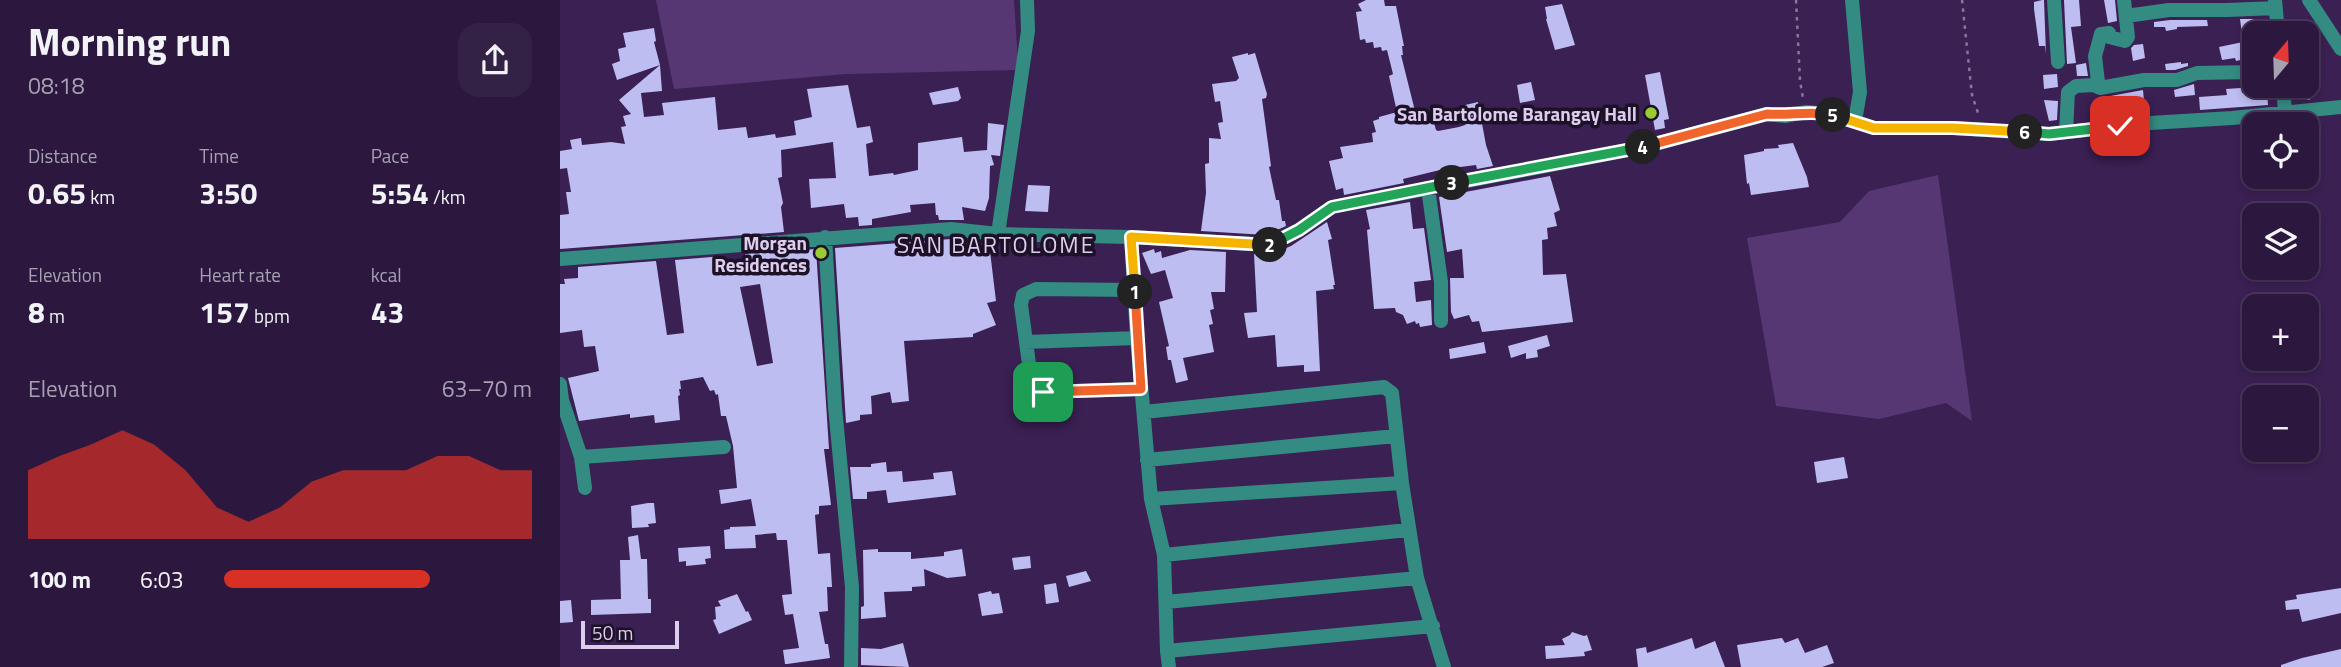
<!DOCTYPE html>
<meta charset="utf-8">
<style>
:root{--surface:#2c183f;--page:#342146;--text:#f1f3f6;--muted:#a6a0b0;--line:#483759;--accent:#d93025}
body{margin:0;font-family:"Titillium Web",sans-serif;background:var(--page);color:var(--text);height:100vh;display:flex;flex-direction:column;font-size:26px;white-space:nowrap}
*{box-sizing:border-box;margin:0}
p{font-size:23px;color:var(--muted)}
.icon{flex:none;width:38px;height:38px;fill:none;stroke:currentColor;stroke-width:2;stroke-linecap:round;stroke-linejoin:round}
.map{position:relative;flex:1;overflow:hidden}
.sheet{display:flex;flex-direction:column;background:var(--surface);width:560px}
.sheet>*{flex:none}
.needle{width:46px;rotate:19deg}
.buttons{position:absolute;left:1682px;top:21px;display:grid;gap:14px}
.buttons a{display:grid;place-items:center;width:77px;height:77px;border-radius:14px;background:var(--surface);box-shadow:0 4px 10px #0003,0 0 0 2px var(--line);font-size:35px}
.scale{position:absolute;left:21px;bottom:18px;width:98px;box-sizing:border-box;padding-left:7px;border:4px solid #dccded;border-top:0;font-size:19px;line-height:24px;white-space:nowrap;color:#dccded;-webkit-text-stroke:5px #1d1128;paint-order:stroke}
.pin{position:absolute;display:grid;place-items:center;width:60px;height:60px;color:#fff;margin:-30px;border-radius:14px;box-shadow:0 4px 10px #0006}
.km{position:absolute;width:35px;height:35px;margin:-18px;border-radius:50%;background:#222;color:#fff;font-size:19px;line-height:35px;text-align:center}
.round{display:grid;place-items:center;flex:none;width:74px;height:74px;border-radius:21px;background:var(--page)}
.head{display:flex;align-items:center;justify-content:space-between;height:119px;padding:0 28px}
h1{font-size:38px;font-weight:700;line-height:52px}
.figures{display:grid;grid-template-columns:repeat(3,1fr);gap:10px;height:119px;padding:7px 28px}
.figures div{display:grid;align-content:center}
.figures b{font-size:30px;font-weight:700}
.figures small{font-size:19px;font-weight:400}
.figures p{font-size:19px}
.chart{height:196px;padding:14px 28px}
.chart p{display:flex;justify-content:space-between}
.chart svg{width:100%;height:126px;margin-top:7px;fill:var(--accent);opacity:.7}
ul{padding:0 28px;list-style:none;font-size:23px}
li{display:grid;grid-template-columns:112px 84px 1fr;align-items:center;height:52px}
li i{height:18px;border-radius:9px;background:var(--accent)}
main{display:flex;flex:1;min-height:0}
.map>svg:first-child{display:block}
.green{fill:#563773}
.building{fill:#bebdf2;fill-rule:evenodd}
.lines{fill:none;stroke-linecap:round;stroke-linejoin:round}
.path{stroke:#8a759f;stroke-width:2.5;stroke-dasharray:3.5 5;stroke-linecap:butt}
.minor{stroke:#348b82;stroke-width:14}
.split-1-casing{stroke:#fff;stroke-width:14}
.split-2-casing{stroke:#fff;stroke-width:14}
.split-3-casing{stroke:#fff;stroke-width:14}
.split-4-casing{stroke:#fff;stroke-width:14}
.split-5-casing{stroke:#fff;stroke-width:14}
.split-6-casing{stroke:#fff;stroke-width:14}
.split-7-casing{stroke:#fff;stroke-width:14}
.split-1{stroke:#f0652b;stroke-width:9}
.split-2{stroke:#f5b400;stroke-width:9}
.split-3{stroke:#22a559;stroke-width:9}
.split-4{stroke:#22a559;stroke-width:9}
.split-5{stroke:#f0652b;stroke-width:9}
.split-6{stroke:#f5b400;stroke-width:9}
.split-7{stroke:#22a559;stroke-width:9}
.poi-dot{fill:#9bcb33;stroke:#1d1128;stroke-width:2.5}
.labels{text-anchor:middle;dominant-baseline:central;stroke-width:7;stroke-linejoin:round;paint-order:stroke}
.poi-label{font-size:19px;font-weight:bold;fill:#dccded;stroke:#1d1128;text-anchor:end}
.quarter-label{font-size:23px;letter-spacing:2px;fill:#dccded;stroke:#1d1128}
</style>
<main>
<section class="sheet">
<div class="head"><div><h1>Morning run</h1><p>08:18</p></div><a class="round"><svg class="icon" aria-label="share" viewBox="0 0 24 24"><path d="M12 15V3M7 8l5-5 5 5M5 13v7h14v-7"/></svg></a></div>
<div class="figures">
<div><p>Distance</p><b>0.65<small> km</small></b></div>
<div><p>Time</p><b>3:50</b></div>
<div><p>Pace</p><b>5:54<small> /km</small></b></div>
</div>
<div class="figures">
<div><p>Elevation</p><b>8<small> m</small></b></div>
<div><p>Heart rate</p><b>157<small> bpm</small></b></div>
<div><p>kcal</p><b>43</b></div>
</div>
<div class="chart"><p><span>Elevation</span>63–70 m</p>
<svg viewBox="0 0 160 44" preserveAspectRatio="none"><path d="M0 44V20L10 15L20 11L30 6L40 11L50 20L60 33L70 38L80 33L90 24L100 20L110 20L120 20L130 15L140 15L150 20L160 20V44z"/></svg>
</div>
<ul>
<li><b>100 m</b>6:03<i style="width:67%"></i></li>
</ul>
</section>
<div class="map">
<svg width="1781" height="667" viewBox="0 0 1781 667">
<rect width="100%" height="100%" fill="#3b2054"/>
<path class="green" d="M96 0H454L458 62 456 70 286 74 114 89Z
M1378 175 1412 421 1386 403 1319 419 1216 406 1187 238 1280 222 1309 191Z"/>
<path class="building" d="M806 0H824L825 6H836L844 46H842L843 55H841L858 123H874L876 130 878 131 899 127 905 125 901 106 918 102 926 145 933 166 917 169 916 165 884 169 843 179 844 183 784 195 783 188 776 190 769 161 783 158 780 147 813 142 812 133 816 132 813 121 819 119V117L837 112 829 76 833 74 827 50 822 51 821 47 814 48 813 42 806 43 805 39 800 40 796 12 802 11 798 4Z
M1482 0H1484L1486 54 1485 46H1479L1474 9V2Z
M1504 0H1519L1521 26 1511 27 1516 63 1507 64Z
M1544 0H1555L1557 21 1548 23Z
M1002 4 1015 45 995 50 986 19H987L985 7Z
M1680 19H1694V57L1676 61 1675 58 1662 60 1659 47 1683 42Z
M1610 20H1647L1648 26 1617 27V29L1606 31 1605 27H1594V22Z
M94 28 96 41 94 42 100 65 57 80 52 64 60 61 58 49 66 47 63 33Z
M1583 44 1585 58 1573 61 1571 48 1574 45Z
M688 53V55L695 53 707 94 706 98 702 99 711 166 709 167 716 200H719L722 221H725L726 226 706 235 641 231 646 193 645 164 649 163V138L661 139 658 123 663 122 660 101 655 102 652 84 676 81 679 78 672 57Z
M1759 53 1761 65 1747 67V55Z
M1621 62V64L1628 63V66L1615 70H1606L1605 64Z
M1526 63 1528 76H1517L1516 65Z
M100 65 102 91 81 93 84 117 104 115 102 103 155 97 158 130 186 127 188 138 215 134 216 138 236 135 234 121 252 117 247 89 288 85 297 128 310 126 313 142 306 144 309 176 333 173 334 175 358 170V143L402 137 404 152 427 150 428 123 444 125 440 156 431 155 434 165 430 166 429 198 425 211 402 207 404 220H379L378 215H376L375 203 350 205 351 212 312 219V225L299 226 298 217 286 218 284 204 251 208 249 179 276 178 273 142 221 150 222 177 218 178 223 203 221 207 224 232 0 249V215L9 214 6 192H11L7 168 0 169V151L12 149 10 140 21 138 22 145 51 142 65 144 61 127 66 126 63 116 71 114 59 100Z
M1100 72 1109 119 1104 120 1105 128 1095 130 1085 75Z
M1497 74 1498 87 1484 89 1483 75Z
M971 82 975 100 960 103 957 85Z
M1634 84 1635 95 1615 97 1614 90Z
M1733 86H1750V100H1734Z
M398 87 401 98 398 101 373 105 369 93Z
M1681 88 1682 93 1707 91 1708 105 1640 110 1639 97 1667 95 1666 89Z
M1583 90 1584 101 1561 103 1562 109H1559L1560 117 1548 118 1545 97Z
M1484 100 1498 101 1497 120 1489 121Z
M1233 143 1247 177 1249 187 1191 195 1189 183 1187 184 1184 155 1204 151V149L1219 148 1218 145Z
M990 176 1000 210 994 213 997 226 987 228 988 239 982 240 983 275 1006 274 1013 322 922 332 919 321 912 322 909 315 894 319 891 312 890 278H904L902 249 887 252 879 197Z
M468 185 490 186 488 212 465 211Z
M850 202 853 229 864 228 871 280 854 282 856 302 871 300 872 325 860 327 859 323 856 324 855 321 847 324 843 315 836 312 835 308 814 309 807 230 810 229 806 210Z
M767 222 772 239 768 240 775 285H773L774 289 756 291 760 371 744 372V365L717 367 715 335 688 338 686 326 684 313 697 312 694 254H712L731 246Z
M391 239 396 241H411L412 243H429L436 301 427 303 436 325 413 334V337L344 341 349 401 332 403 330 392 311 396 312 414 300 415V420L286 423 275 248Z
M256 249 269 449H264L271 505 259 506V514L255 515 258 554 270 553 272 587H267L268 611 259 612 265 644H268L270 658 227 664H225L223 650 239 648 233 614 225 615 222 595 232 594 227 540H217L216 533 195 535 196 548 165 549 164 530 170 529V527L196 526 191 499 161 504 159 490 177 488 173 446 166 416H161L158 394 156 395 154 390 150 391 143 377 120 381 121 389H119L120 395 118 396 120 420 95 423 94 415 70 418V414L19 421 8 378 39 371 35 346 24 347 22 330 0 333V284H5L4 279 18 278V267L96 261 107 335 124 333 115 260 164 256 165 264 185 261V254ZM200 284 213 363 197 366 180 287Z
M594 249 595 253 601 251 602 258 630 250 666 252 665 292H651L654 309 650 310 653 324 649 325 654 352 623 358 628 380 616 383 611 360H608L606 347 609 346 599 302 613 298 605 270 591 274 582 253Z
M987 335 990 346 977 350 978 357 966 359V353L951 358 948 346Z
M924 342 926 353 890 359 889 349Z
M1284 457 1288 478 1257 483 1254 462Z
M326 462 327 472 342 471 343 482 374 479 373 473 392 471 396 495 328 503 326 490 307 492V499H293L290 467H311V464Z
M88 503H94L96 523 88 524 89 527 72 528 71 506Z
M78 535 81 559H87L88 599H91V613L31 615V600L61 599 60 560H70L68 537Z
M150 546 151 558 145 559 146 564 126 566V561L119 562 118 548Z
M318 549V552H351V559L384 556V552L402 549 406 576 387 578 364 569 365 586 352 587V591L324 592 326 617 301 619V607L304 606 303 550Z
M470 556 471 568 454 570 452 558Z
M526 571 531 581 509 587 506 576Z
M496 583 499 602 486 604 484 585Z
M1781 588V613L1742 622 1739 609 1726 610 1725 601 1737 599 1736 595Z
M431 591 432 594 439 593 443 613 422 616 418 594Z
M177 594 186 612 188 611 192 620 159 634 153 620 156 619 155 607 161 606 158 601Z
M11 600 13 622 0 623V601Z
M1012 632 1024 636 1027 635 1032 650 1024 652 1025 656 986 659 985 646 1005 645 1002 639 1010 635Z
M1132 638 1135 649 1155 641 1165 667H1078L1076 649 1086 647 1087 653Z
M1222 638 1225 643 1238 638 1245 653 1267 645 1274 663 1262 667H1181L1177 645Z
M343 643 349 667 301 665V648L321 649Z
M1781 649V667H1721V665L1742 658Z"/>
<g class="lines">
<path class="path" d="M1236 0 1240 81 1243 98
M1402 0 1412 95 1419 116"/>
<path class="minor" d="M1292 0 1300 92 1295 121
M1494 0 1498 62
M1715 0 1718 33
M1749 0 1781 49
M1566 16 1609 10H1667L1716 8
M1534 85 1540 88 1584 80H1617L1637 73 1694 72
M1723 86 1725 112
M1506 132 1508 92 1516 86 1534 85 1538 82 1535 56 1541 34 1549 33V37L1565 41 1568 37 1564 0
M868 188 881 282V321
M438 234 468 31 467 0
M265 237 275 407 292 587 291 667
M571 237 577 338 591 499 604 555 607 651 873 626
M0 259 391 229 438 234 571 237 708 245 739 230 772 207 1084 147 1207 114 1226 116 1246 112 1267 114 1295 121 1314 128H1393L1489 134 1590 123 1672 118 1781 107
M575 290 476 289 463 295 461 305 472 386 483 392 581 389
M466 342 577 338
M0 384 2 400 21 457 25 488
M584 412 824 387 832 393 842 483 857 578 884 667
M21 457 164 447
M587 460 836 436
M591 499 842 483
M604 555 848 530
M606 602 857 578
M607 651 609 667"/>
</g>
<g class="lines">
<g class="split-1-casing">
<path id="split-1" d="M483 392 581 389 575 292"/>
</g>
<g class="split-2-casing">
<path id="split-2" d="M575 292 571 237 710 245"/>
</g>
<g class="split-3-casing">
<path id="split-3" d="M710 245 739 230 772 207 892 183"/>
</g>
<g class="split-4-casing">
<path id="split-4" d="M892 183 1083 147"/>
</g>
<g class="split-5-casing">
<path id="split-5" d="M1083 147 1207 114C1229 116 1250 110 1273 115"/>
</g>
<g class="split-6-casing">
<path id="split-6" d="M1273 115 1314 128H1393L1465 132"/>
</g>
<g class="split-7-casing">
<path id="split-7" d="M1465 132 1489 134 1560 126"/>
</g>
<use href="#split-1" class="split-1"/>
<use href="#split-2" class="split-2"/>
<use href="#split-3" class="split-3"/>
<use href="#split-4" class="split-4"/>
<use href="#split-5" class="split-5"/>
<use href="#split-6" class="split-6"/>
<use href="#split-7" class="split-7"/>
</g>
<g class="poi-dot">
<circle cx="1091" cy="113" r="7"/>
<circle cx="261" cy="253" r="7"/>
</g>
<g class="labels">
<g class="poi-label">
<text x="1077" y="113">San Bartolome Barangay Hall</text>
<text x="247" y="242">Morgan<tspan x="247" dy="22">Residences</tspan></text>
</g>
<g class="quarter-label">
<text x="436" y="244">SAN BARTOLOME</text>
</g>
</g>
</svg>
<div class="buttons">
<a><svg class="needle" viewBox="-14 -14 28 28"><path d="M0-13l5 13h-10z" fill="#e53935"/><path d="M0 13l5-13h-10z" fill="#a6a0b0"/></svg></a>
<a><svg class="icon" aria-label="locate" viewBox="0 0 24 24"><circle cx="12" cy="12" r="6"/><path d="M12 2v4M12 18v4M2 12h4M18 12h4"/></svg></a>
<a><svg class="icon" aria-label="layers" viewBox="0 0 24 24"><path d="M12 4l9 5-9 5-9-5zM3 14l9 5 9-5"/></svg></a>
<a>+</a>
<a>−</a>
</div>
<div class="scale">50 m</div>
<div class="pin" style="left:483px;top:392px;background:#1e9e55"><svg class="icon" aria-label="arrive" viewBox="0 0 24 24"><path d="M6 21V4h12l-3 4 3 4H6"/></svg></div>
<div class="pin" style="left:1560px;top:126px;background:#d93025"><svg class="icon" aria-label="check" viewBox="0 0 24 24"><path d="M5 12l5 5 9-10"/></svg></div>
<b class="km" style="left:575px;top:292px">1</b>
<b class="km" style="left:710px;top:245px">2</b>
<b class="km" style="left:892px;top:183px">3</b>
<b class="km" style="left:1083px;top:147px">4</b>
<b class="km" style="left:1273px;top:115px">5</b>
<b class="km" style="left:1465px;top:132px">6</b>
</div>
</main>
